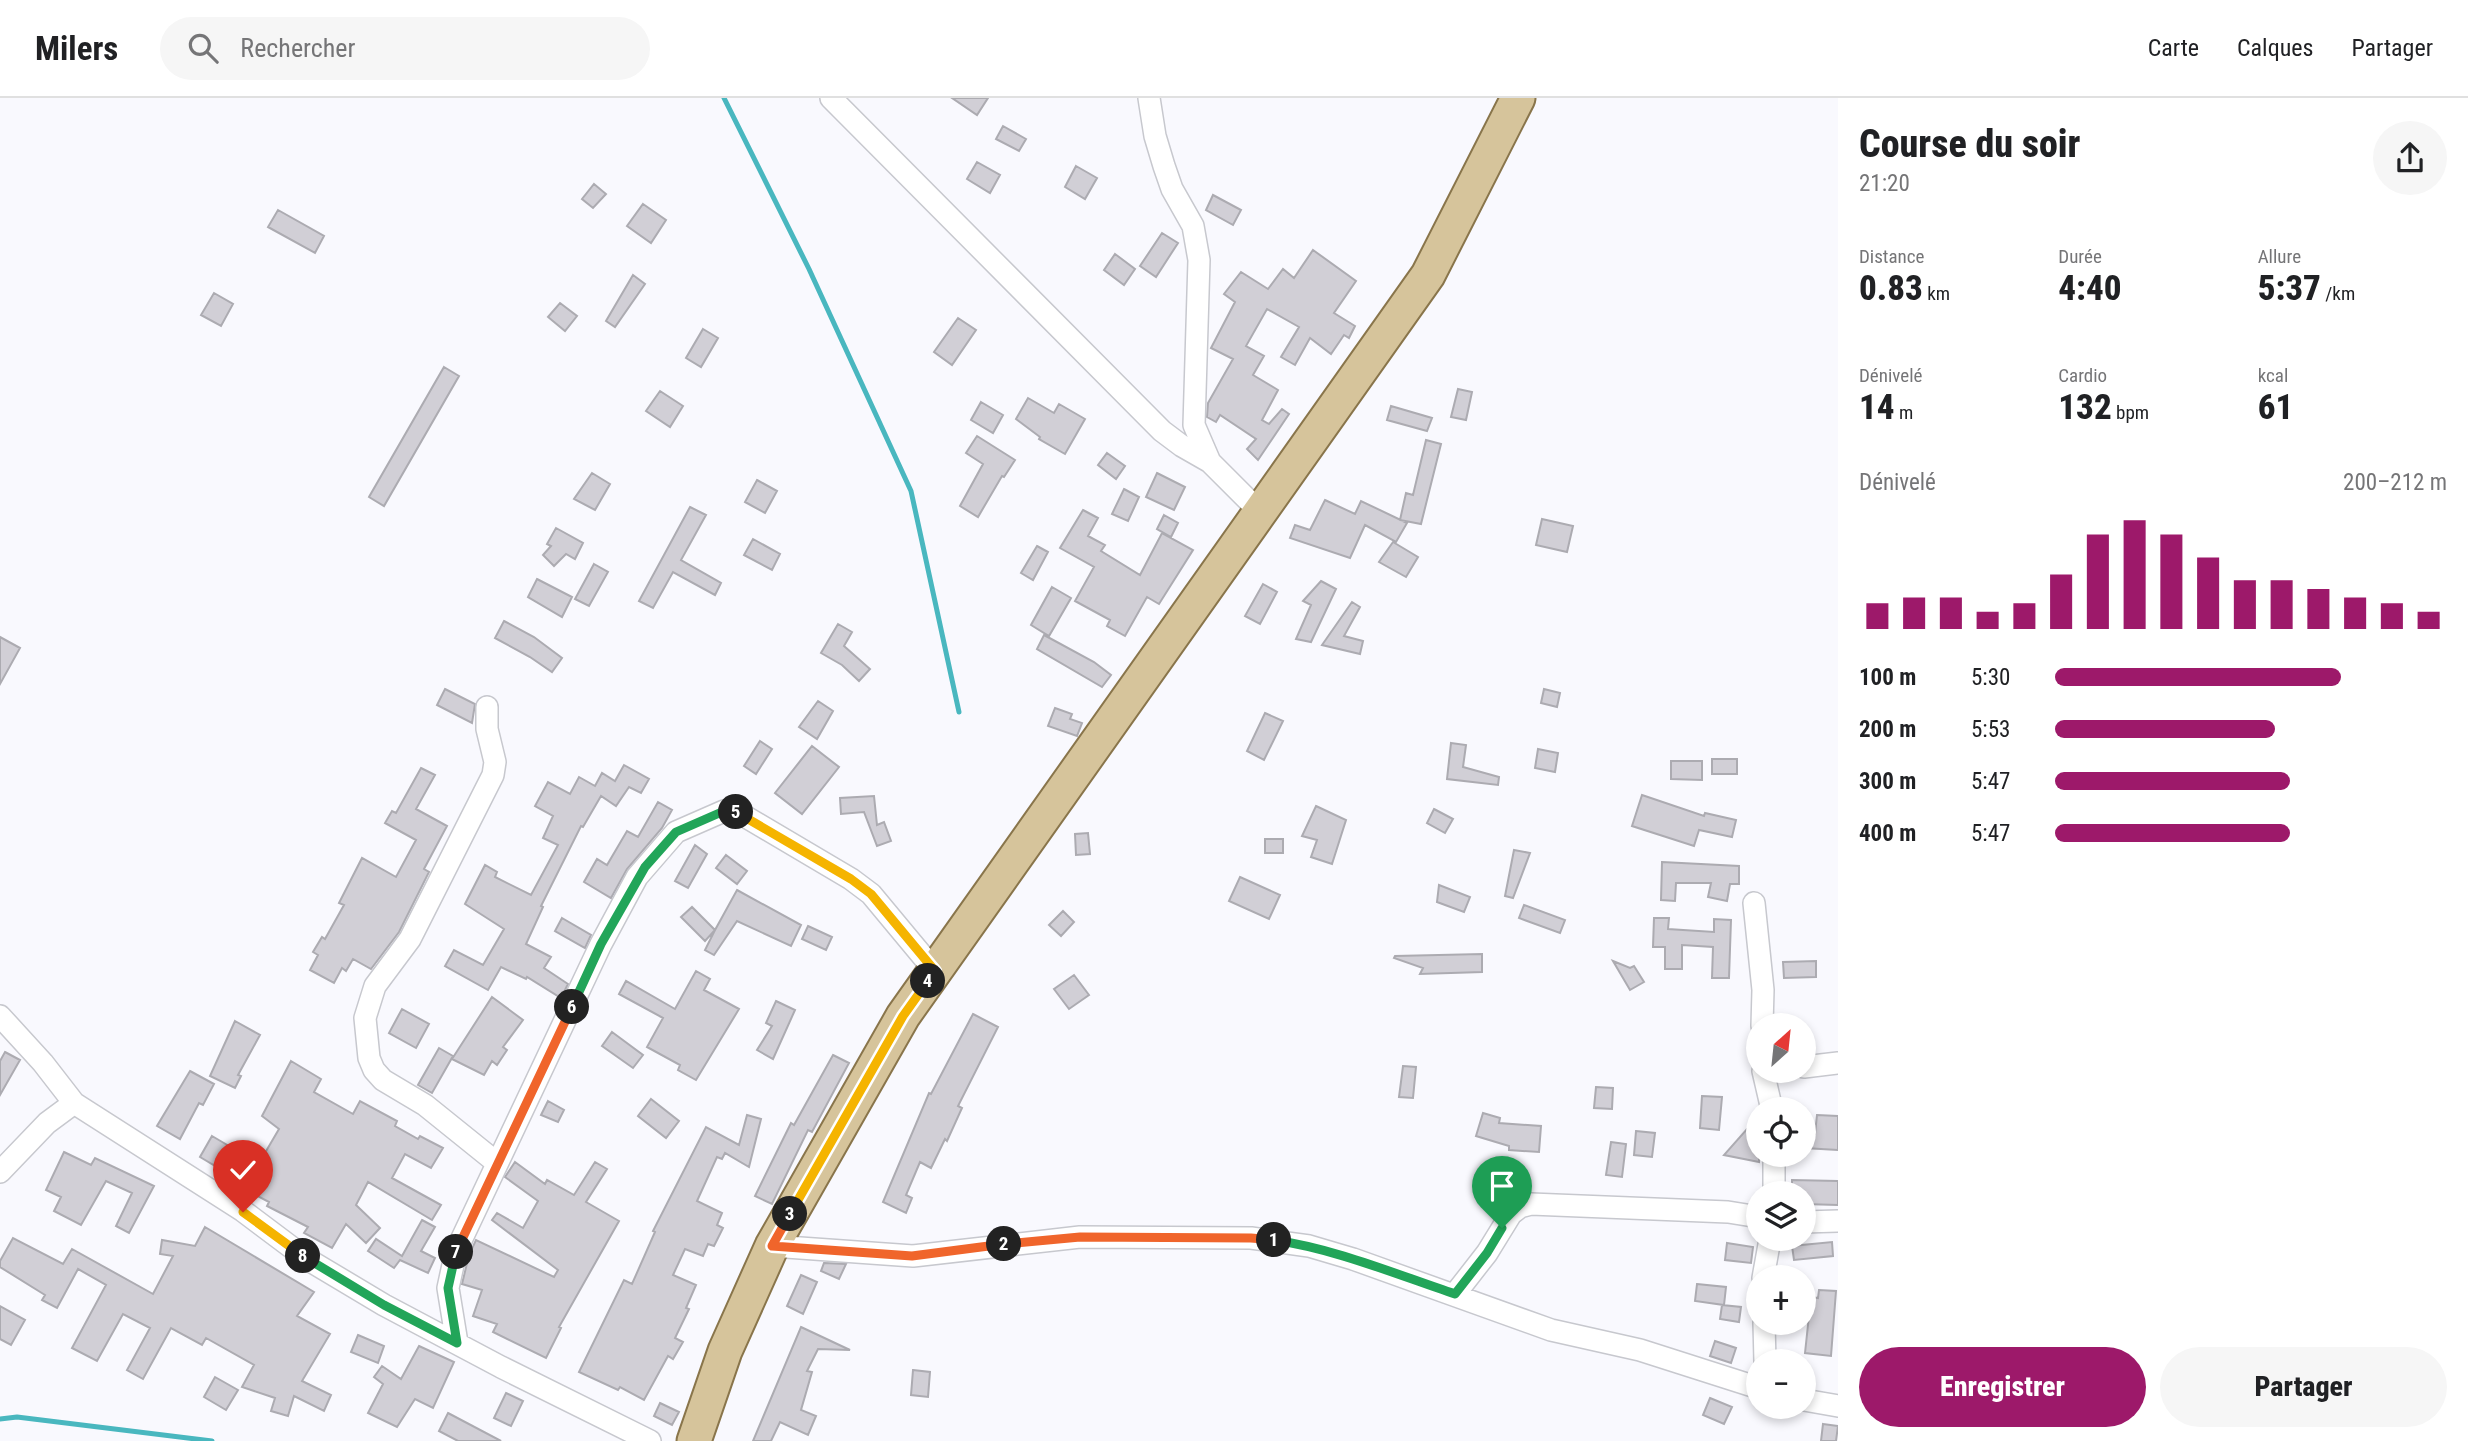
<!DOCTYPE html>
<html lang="fr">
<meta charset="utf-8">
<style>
:root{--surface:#fff;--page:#f6f6f6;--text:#202124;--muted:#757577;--line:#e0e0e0;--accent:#9d196a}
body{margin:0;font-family:"Roboto Condensed",sans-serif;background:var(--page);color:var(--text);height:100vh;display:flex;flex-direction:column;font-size:26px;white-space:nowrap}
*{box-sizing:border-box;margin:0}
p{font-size:23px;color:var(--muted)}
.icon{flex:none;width:38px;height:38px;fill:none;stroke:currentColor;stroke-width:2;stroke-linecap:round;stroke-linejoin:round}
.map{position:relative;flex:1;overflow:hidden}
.details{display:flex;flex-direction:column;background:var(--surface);width:630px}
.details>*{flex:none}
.needle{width:46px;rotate:27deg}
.controls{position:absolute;left:1746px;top:915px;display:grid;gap:14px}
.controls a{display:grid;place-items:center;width:70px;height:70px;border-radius:50%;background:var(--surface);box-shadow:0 4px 10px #0003;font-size:35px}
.pin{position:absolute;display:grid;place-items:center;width:60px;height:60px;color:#fff;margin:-72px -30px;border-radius:50% 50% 50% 0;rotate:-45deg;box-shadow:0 0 7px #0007}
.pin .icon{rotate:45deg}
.km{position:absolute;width:35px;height:35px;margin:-18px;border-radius:50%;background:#222;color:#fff;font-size:19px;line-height:35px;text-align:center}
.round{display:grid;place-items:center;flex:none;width:74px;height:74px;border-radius:37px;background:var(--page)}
.summary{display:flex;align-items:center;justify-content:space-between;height:119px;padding:0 21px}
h1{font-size:38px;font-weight:800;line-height:52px}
.metrics{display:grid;grid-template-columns:repeat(3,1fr);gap:10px;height:119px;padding:7px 21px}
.metrics div{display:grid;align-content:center}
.metrics b{font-size:35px;font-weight:800}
.metrics small{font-size:19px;font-weight:400}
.metrics p{font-size:19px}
.chart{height:196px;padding:14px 21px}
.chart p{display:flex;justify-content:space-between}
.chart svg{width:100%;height:126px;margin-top:7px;stroke:var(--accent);stroke-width:6}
.cta{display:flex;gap:14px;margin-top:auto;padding:14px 21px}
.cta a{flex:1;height:80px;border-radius:42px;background:var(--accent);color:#fff;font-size:28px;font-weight:800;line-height:80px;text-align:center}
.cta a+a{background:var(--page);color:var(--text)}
ul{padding:0 21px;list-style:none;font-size:23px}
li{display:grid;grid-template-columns:112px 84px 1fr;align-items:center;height:52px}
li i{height:18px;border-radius:9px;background:var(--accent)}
header{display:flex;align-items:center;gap:42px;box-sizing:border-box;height:98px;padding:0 35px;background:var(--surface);border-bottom:2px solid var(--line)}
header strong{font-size:33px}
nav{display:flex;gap:38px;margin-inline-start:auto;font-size:24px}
.search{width:490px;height:63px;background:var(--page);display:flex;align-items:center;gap:18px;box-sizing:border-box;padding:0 24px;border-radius:38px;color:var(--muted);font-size:26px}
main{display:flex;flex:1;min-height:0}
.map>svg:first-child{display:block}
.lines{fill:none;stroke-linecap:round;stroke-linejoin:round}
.stream{stroke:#49b7bf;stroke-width:5}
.building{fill:#d1cfd6;stroke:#acabb1;stroke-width:2}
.minor-casing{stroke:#c7c8ce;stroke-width:24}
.primary-casing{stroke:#89754b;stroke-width:37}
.minor{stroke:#fff;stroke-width:21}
.primary{stroke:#d6c49b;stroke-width:33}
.split-1-casing{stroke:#fff;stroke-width:14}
.split-2-casing{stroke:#fff;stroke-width:14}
.split-3-casing{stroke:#fff;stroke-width:14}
.split-4-casing{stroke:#fff;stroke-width:14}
.split-5-casing{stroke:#fff;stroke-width:14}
.split-6-casing{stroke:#fff;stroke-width:14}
.split-7-casing{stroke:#fff;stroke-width:14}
.split-8-casing{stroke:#fff;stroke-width:14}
.split-9-casing{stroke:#fff;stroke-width:14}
.split-1{stroke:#22a559;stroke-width:9}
.split-2{stroke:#f0652b;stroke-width:9}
.split-3{stroke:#f0652b;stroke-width:9}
.split-4{stroke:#f5b400;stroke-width:9}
.split-5{stroke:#f5b400;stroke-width:9}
.split-6{stroke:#22a559;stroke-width:9}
.split-7{stroke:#f0652b;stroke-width:9}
.split-8{stroke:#22a559;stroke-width:9}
.split-9{stroke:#f5b400;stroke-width:9}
</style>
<header>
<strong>Milers</strong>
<div class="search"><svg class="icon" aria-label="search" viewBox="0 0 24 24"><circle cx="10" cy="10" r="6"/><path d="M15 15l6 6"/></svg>Rechercher</div>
<nav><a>Carte</a><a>Calques</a><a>Partager</a></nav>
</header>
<main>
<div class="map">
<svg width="1838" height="1343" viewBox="0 0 1838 1343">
<rect width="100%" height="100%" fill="#f9f9fe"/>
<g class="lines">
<path class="stream" d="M724 0 809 171 911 393 959 614
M0 1321 17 1319 212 1343"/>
</g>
<path class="building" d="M952 0H988L977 17Z
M1003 28 1026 41 1019 53 996 41Z
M977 64 1000 77 990 95 967 81Z
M1076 68 1097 80 1085 101 1065 89Z
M594 86 606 96 593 110 582 101Z
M1213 97 1241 112 1233 127 1206 112Z
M643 106 666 122 651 145 627 128Z
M278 112 324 138 315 155 268 129Z
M1162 135 1178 145 1156 179 1140 168Z
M1313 152 1356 183 1334 215 1355 228 1349 240 1344 237 1331 256 1310 240 1295 267 1281 259 1299 229 1267 211 1246 248 1264 258 1253 277 1278 292 1262 322 1269 326 1282 311 1289 316 1258 362 1247 351 1256 341 1220 317 1216 324 1207 319 1208 305 1233 261 1211 250 1235 204 1224 196 1241 174 1268 191 1283 171 1294 180Z
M1115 156 1135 171 1124 187 1104 172Z
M633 177 645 186 615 229 606 223Z
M214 195 233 206 221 228 201 217Z
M560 205 577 218 565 233 548 219Z
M958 220 976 232 952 267 934 254Z
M703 231 718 240 701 269 686 260Z
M444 269 459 278 384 408 369 399Z
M1458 291 1472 294 1466 322 1451 319Z
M660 293 683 308 670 329 646 313Z
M1028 300 1054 315 1059 306 1085 321 1065 356 1039 341 1040 339 1016 321Z
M981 304 1003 317 993 335 971 322Z
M1391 308 1432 320 1427 333 1387 322Z
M977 338 1015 362 1004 379 1002 378 978 419 960 408 983 366 966 355Z
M1426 342 1441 346 1421 426 1400 422 1406 395 1413 397Z
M1107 355 1125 368 1116 381 1098 367Z
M592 375 610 386 595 412 574 401Z
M1157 375 1185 389 1174 412 1146 399Z
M757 382 777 393 765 415 745 404Z
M1124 391 1139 399 1128 423 1112 416Z
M1325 402 1355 416 1361 403 1407 425 1396 444 1365 427 1350 460 1290 440 1295 427 1310 432Z
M690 409 706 417 681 462 721 485 715 497 673 474 653 510 639 503Z
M1083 412 1098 420 1088 438 1105 447 1101 453 1140 477 1162 435 1193 452 1159 506 1147 499 1125 538 1107 528 1110 522 1075 503 1094 469 1060 450Z
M1164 417 1178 425 1171 439 1157 431Z
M1542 421 1573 428 1567 454 1536 447Z
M556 430 583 445 575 461 566 456 554 468 543 457 551 448 547 446Z
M753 441 780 456 772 472 744 457Z
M1393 444 1418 459 1406 479 1379 464Z
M1037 448 1048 454 1033 482 1021 475Z
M594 466 608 474 589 508 575 501Z
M537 481 572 499 562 519 528 499Z
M1321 483 1336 491 1311 544 1296 541 1311 507 1303 503Z
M1263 486 1277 494 1260 526 1245 518Z
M1052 489 1071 500 1049 538 1031 527Z
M1352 504 1360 509 1344 538 1363 543 1360 556 1322 547Z
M504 523 534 539 562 560 552 574 530 559 495 540Z
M838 526 852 534 844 548 870 571 859 583 842 567 821 555Z
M1044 537 1094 564 1111 577 1102 589 1037 551Z
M0 539 20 550 0 586Z
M445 591 475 606 472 625 437 607Z
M1544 591 1560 595 1557 609 1541 605Z
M818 603 833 613 817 641 799 629Z
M1055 610 1072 616 1070 621 1082 625 1077 638 1048 628Z
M1265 615 1283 623 1264 662 1247 653Z
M760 643 772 651 756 676 744 668Z
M1451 645 1466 647 1463 669 1499 679 1498 687 1447 681Z
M812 648 839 669 802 716 775 695Z
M1538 651 1558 655 1555 674 1535 670Z
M1712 661H1737V676H1712Z
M1671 663H1702V682L1671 681Z
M624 667 649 681 641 695 629 689 616 708 601 698 583 729 581 728 541 808 543 809 526 846 551 859 544 870 568 886 561 900 527 879 526 881 501 869 488 892 445 868 454 852 483 867 504 831 465 806 485 767 497 774 495 779 531 797 558 747 543 740 553 718 535 708 548 684 570 696 579 679 595 688 602 675 615 683Z
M421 670 435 677 416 711 447 728 424 771 429 774 399 834 371 871 353 861 346 873 342 870 334 885 310 872 318 857 313 854 322 839 325 841 344 807 339 805 362 760 396 779 416 742 385 725 392 713 396 715Z
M1642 697 1704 718 1705 715 1736 722 1732 739 1699 732 1694 748 1632 728Z
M874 698 877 727 884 724 891 743 877 748 864 714 841 716 840 700Z
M658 704 672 712 662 730 627 771 611 800 584 784 597 761 607 767 627 733 638 739Z
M1316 708 1346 722 1332 766 1311 759 1317 742 1302 738Z
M1434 711 1453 721 1445 735 1427 725Z
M1088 735 1090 756 1076 757 1075 736Z
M1265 741H1283V755H1265Z
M695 747 707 756 688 790 675 783Z
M1514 752 1530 755 1513 800 1505 798Z
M726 757 747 773 737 786 716 770Z
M1662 764 1739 768V786H1730L1727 803 1708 799 1711 785H1676L1675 803 1661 802Z
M1240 779 1280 797 1269 821 1229 803Z
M1439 787 1470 799 1464 814 1437 804Z
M737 792 801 827 791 848 737 823 714 857 705 852 715 832 705 843 681 819 692 809 715 832Z
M1524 807 1565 822 1560 835 1519 820Z
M1063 813 1074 824 1061 838 1049 827Z
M562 820 591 837 585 850 555 833Z
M1654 820H1669L1668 831 1714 834V821L1731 822 1729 880H1712L1713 849 1682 847V871H1665V849H1653Z
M808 828 832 839 826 852 802 841Z
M1482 856V874L1420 876 1423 870 1394 860 1395 858Z
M1613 863 1630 870 1634 868 1644 884 1630 892Z
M1816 863V879L1784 880 1783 864Z
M696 873 710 881 704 892 739 911 696 982 678 972 680 967 647 949 663 920 619 896 626 883 675 911Z
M1074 877 1089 897 1069 911 1054 891Z
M492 899 523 922 503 949 507 952 497 967 492 963 484 977 452 961Z
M776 903 795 912 773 961 757 952 772 928 766 925Z
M402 911 429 926 416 950 389 935Z
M973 916 998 929 958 1008 962 1010 947 1043 945 1041 931 1070 920 1064 906 1097 912 1100 906 1115 883 1104 929 995 931 996Z
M235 923 260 937 238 977 241 978 235 990 210 978Z
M612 934 643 957 633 970 602 948Z
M439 950 453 958 432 995 418 987Z
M5 954 20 962 0 997V963Z
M833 957 849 965 812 1034 808 1032 772 1106 755 1098 791 1025 794 1027Z
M291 963 321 981 314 994 353 1016 360 1003 397 1023 395 1028 418 1041 420 1038 443 1050 431 1070 405 1056 392 1080 441 1107 432 1122 368 1084 356 1107 380 1130 366 1145 346 1126 332 1150 304 1135 308 1129 267 1108 269 1104 244 1091 279 1031 262 1018Z
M1403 968 1416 969 1413 1000 1399 999Z
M190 973 214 986 203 1007 199 1005 180 1041 157 1028Z
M1596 989 1613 990 1612 1011 1594 1010Z
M1702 998 1722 999 1719 1032 1700 1030Z
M651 1001 679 1023 666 1040 638 1018Z
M548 1003 564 1012 558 1024 541 1017Z
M1483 1015 1500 1020 1499 1025 1541 1028 1539 1054 1509 1052V1048L1476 1038Z
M747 1017 761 1021 749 1069 725 1055 722 1061 717 1059 697 1103 722 1115 717 1127 723 1130 714 1148 708 1146 703 1158 685 1151 673 1177 696 1187 686 1210 689 1211 675 1240 683 1244 673 1261 668 1258 644 1302 620 1289 618 1292 579 1274 624 1182 632 1186 655 1134 653 1133 706 1029 739 1047Z
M1817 1017 1838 1018V1052L1804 1050V1036H1815Z
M1747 1031 1759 1033V1064L1724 1057Z
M1636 1033 1655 1035 1652 1059 1634 1057Z
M212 1038 229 1048 217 1069 200 1059Z
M1611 1044 1626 1046 1622 1079 1606 1077Z
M64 1054 91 1067 95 1060 154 1088 129 1135 116 1128 132 1095 106 1083 81 1127 54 1113 61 1099 46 1092Z
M515 1064 545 1086 547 1082 574 1097 595 1064 607 1071 586 1104 619 1123 559 1229 561 1230 546 1260 493 1234 497 1226 473 1218 482 1192 462 1186 469 1157 476 1142 554 1179 558 1172 492 1122 497 1115 523 1130 538 1103 505 1079Z
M1792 1082 1838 1083V1107L1804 1106V1096H1792Z
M422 1122 435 1129 421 1153 435 1160 428 1175 400 1162 394 1170 368 1153 376 1141 402 1158Z
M205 1129 314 1194 297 1218 330 1236 302 1283 331 1297 324 1313 294 1298 288 1318 271 1313 275 1300 242 1289 254 1267 206 1240 202 1247 171 1230 143 1281 127 1272 150 1230 123 1216 97 1263 72 1250 106 1187 78 1171 57 1210 42 1202 45 1197 0 1169V1163L13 1140 63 1166 72 1151 153 1196 173 1158 160 1156 162 1142 195 1148Z
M1832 1144 1833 1158 1794 1162 1792 1148Z
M1727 1145 1753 1149 1751 1165 1725 1162Z
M824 1165 846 1166 839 1181 821 1173Z
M801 1177 817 1184 803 1216 787 1208Z
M1697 1186 1726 1189 1724 1207 1695 1203Z
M1819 1192 1836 1193 1831 1258 1805 1255 1811 1199 1818 1200Z
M1722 1207 1741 1209 1739 1224 1720 1221Z
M0 1208 25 1222 11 1247 0 1241Z
M801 1229 850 1252 818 1251 807 1273 812 1274 801 1312 816 1318 808 1337 780 1324 771 1343H753Z
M358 1237 384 1248 378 1265 351 1254Z
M1715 1243 1736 1250 1731 1265 1710 1258Z
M419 1248 454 1264 433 1310 415 1301 397 1329 368 1315 383 1286 374 1279 382 1268 401 1281Z
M913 1272 930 1274 928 1299 911 1297Z
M215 1279 238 1292 226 1312 204 1299Z
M506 1295 523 1303 511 1328 494 1320Z
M1710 1300 1732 1309 1724 1326 1703 1317Z
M660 1305 679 1314 672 1327 654 1318Z
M448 1315 501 1343H458L439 1333Z
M1823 1326 1838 1328 1836 1343H1821Z"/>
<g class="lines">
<g class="minor-casing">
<path id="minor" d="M831 0 1162 333 1182 348 1210 364
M1149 0 1155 38 1164 68 1172 91 1193 128 1199 162 1194 327 1210 364 1260 414
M487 609V631L495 664 493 677 410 841 375 888 365 920 369 960 374 972 383 982 425 1007 497 1065
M1754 805 1763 892 1762 928
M0 918 43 965 74 1005 243 1113 307 1161 384 1207 501 1269 650 1343
M1804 969 1838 965
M1763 973 1772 1012
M0 1074 47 1025 74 1005
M1774 1096V1057
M1804 1124 1838 1123
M772 1148 913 1158 1080 1139 1251 1140 1309 1148 1353 1161 1551 1232 1640 1252 1759 1290
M1763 1180 1770 1141
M1455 1196 1487 1155 1511 1116 1520 1109 1531 1106 1728 1114 1759 1119
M1764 1225 1765 1264
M457 1245 448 1190 456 1153 601 846 637 779 676 734 724 713 741 716 851 781 871 796 935 873
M1804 1302 1838 1308"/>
</g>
<g class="primary-casing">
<path id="primary" d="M694 1343 725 1253 772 1148 903 918 1428 177 1518 0"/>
</g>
<use href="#minor" class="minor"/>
<use href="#primary" class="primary"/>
</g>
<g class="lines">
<g class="split-1-casing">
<path id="split-1" d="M1274 1142C1336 1151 1395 1176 1455 1196L1487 1155 1502 1130"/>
</g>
<g class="split-2-casing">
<path id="split-2" d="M1004 1146 1080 1139 1251 1140 1274 1142"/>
</g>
<g class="split-3-casing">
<path id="split-3" d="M790 1116 772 1148 912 1158 1004 1146"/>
</g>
<g class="split-4-casing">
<path id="split-4" d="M790 1116 903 918 928 883"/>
</g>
<g class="split-5-casing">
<path id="split-5" d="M736 714 851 781 871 796 935 873 928 883"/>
</g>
<g class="split-6-casing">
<path id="split-6" d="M572 909 601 846 645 769 676 734 724 713 736 714"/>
</g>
<g class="split-7-casing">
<path id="split-7" d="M456 1154 572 909"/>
</g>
<g class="split-8-casing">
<path id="split-8" d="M303 1158 384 1207 457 1245 448 1190 456 1154"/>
</g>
<g class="split-9-casing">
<path id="split-9" d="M243 1114 303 1158"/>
</g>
<use href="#split-1" class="split-1"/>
<use href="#split-2" class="split-2"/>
<use href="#split-3" class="split-3"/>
<use href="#split-4" class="split-4"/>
<use href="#split-5" class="split-5"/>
<use href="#split-6" class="split-6"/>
<use href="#split-7" class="split-7"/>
<use href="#split-8" class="split-8"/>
<use href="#split-9" class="split-9"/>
</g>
</svg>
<div class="controls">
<a><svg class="needle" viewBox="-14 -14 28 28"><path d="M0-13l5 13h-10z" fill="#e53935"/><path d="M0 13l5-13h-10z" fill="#757577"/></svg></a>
<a><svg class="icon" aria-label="locate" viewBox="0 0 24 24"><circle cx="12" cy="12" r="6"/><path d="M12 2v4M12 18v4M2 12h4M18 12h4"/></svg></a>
<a><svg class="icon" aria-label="layers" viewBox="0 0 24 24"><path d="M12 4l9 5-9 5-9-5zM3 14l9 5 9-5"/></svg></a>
<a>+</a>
<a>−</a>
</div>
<div class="pin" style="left:1502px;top:1130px;background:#1e9e55"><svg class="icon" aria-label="arrive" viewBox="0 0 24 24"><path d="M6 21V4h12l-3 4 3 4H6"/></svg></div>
<div class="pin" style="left:243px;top:1114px;background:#d93025"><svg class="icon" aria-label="check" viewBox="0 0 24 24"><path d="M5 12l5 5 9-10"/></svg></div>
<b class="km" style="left:1274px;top:1142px">1</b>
<b class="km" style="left:1004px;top:1146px">2</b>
<b class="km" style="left:790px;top:1116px">3</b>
<b class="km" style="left:928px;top:883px">4</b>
<b class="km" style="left:736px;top:714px">5</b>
<b class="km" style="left:572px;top:909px">6</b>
<b class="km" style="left:456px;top:1154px">7</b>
<b class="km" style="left:303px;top:1158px">8</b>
</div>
<section class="details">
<div class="summary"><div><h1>Course du soir</h1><p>21:20</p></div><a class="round"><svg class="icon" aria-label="share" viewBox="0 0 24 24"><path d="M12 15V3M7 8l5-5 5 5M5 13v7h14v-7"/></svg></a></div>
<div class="metrics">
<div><p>Distance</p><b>0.83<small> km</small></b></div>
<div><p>Durée</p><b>4:40</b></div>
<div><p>Allure</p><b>5:37<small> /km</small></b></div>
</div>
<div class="metrics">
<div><p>Dénivelé</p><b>14<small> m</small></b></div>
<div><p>Cardio</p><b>132<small> bpm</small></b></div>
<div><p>kcal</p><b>61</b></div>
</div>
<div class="chart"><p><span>Dénivelé</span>200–212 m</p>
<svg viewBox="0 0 160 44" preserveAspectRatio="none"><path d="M5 44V35M15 44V33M25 44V33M35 44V38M45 44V35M55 44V25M65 44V11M75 44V6M85 44V11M95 44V19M105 44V27M115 44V27M125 44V30M135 44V33M145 44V35M155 44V38"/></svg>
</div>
<ul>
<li><b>100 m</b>5:30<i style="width:73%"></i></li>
<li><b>200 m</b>5:53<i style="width:56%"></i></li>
<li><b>300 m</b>5:47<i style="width:60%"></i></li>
<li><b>400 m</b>5:47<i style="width:60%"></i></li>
</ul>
<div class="cta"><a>Enregistrer</a><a>Partager</a></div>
</section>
</main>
